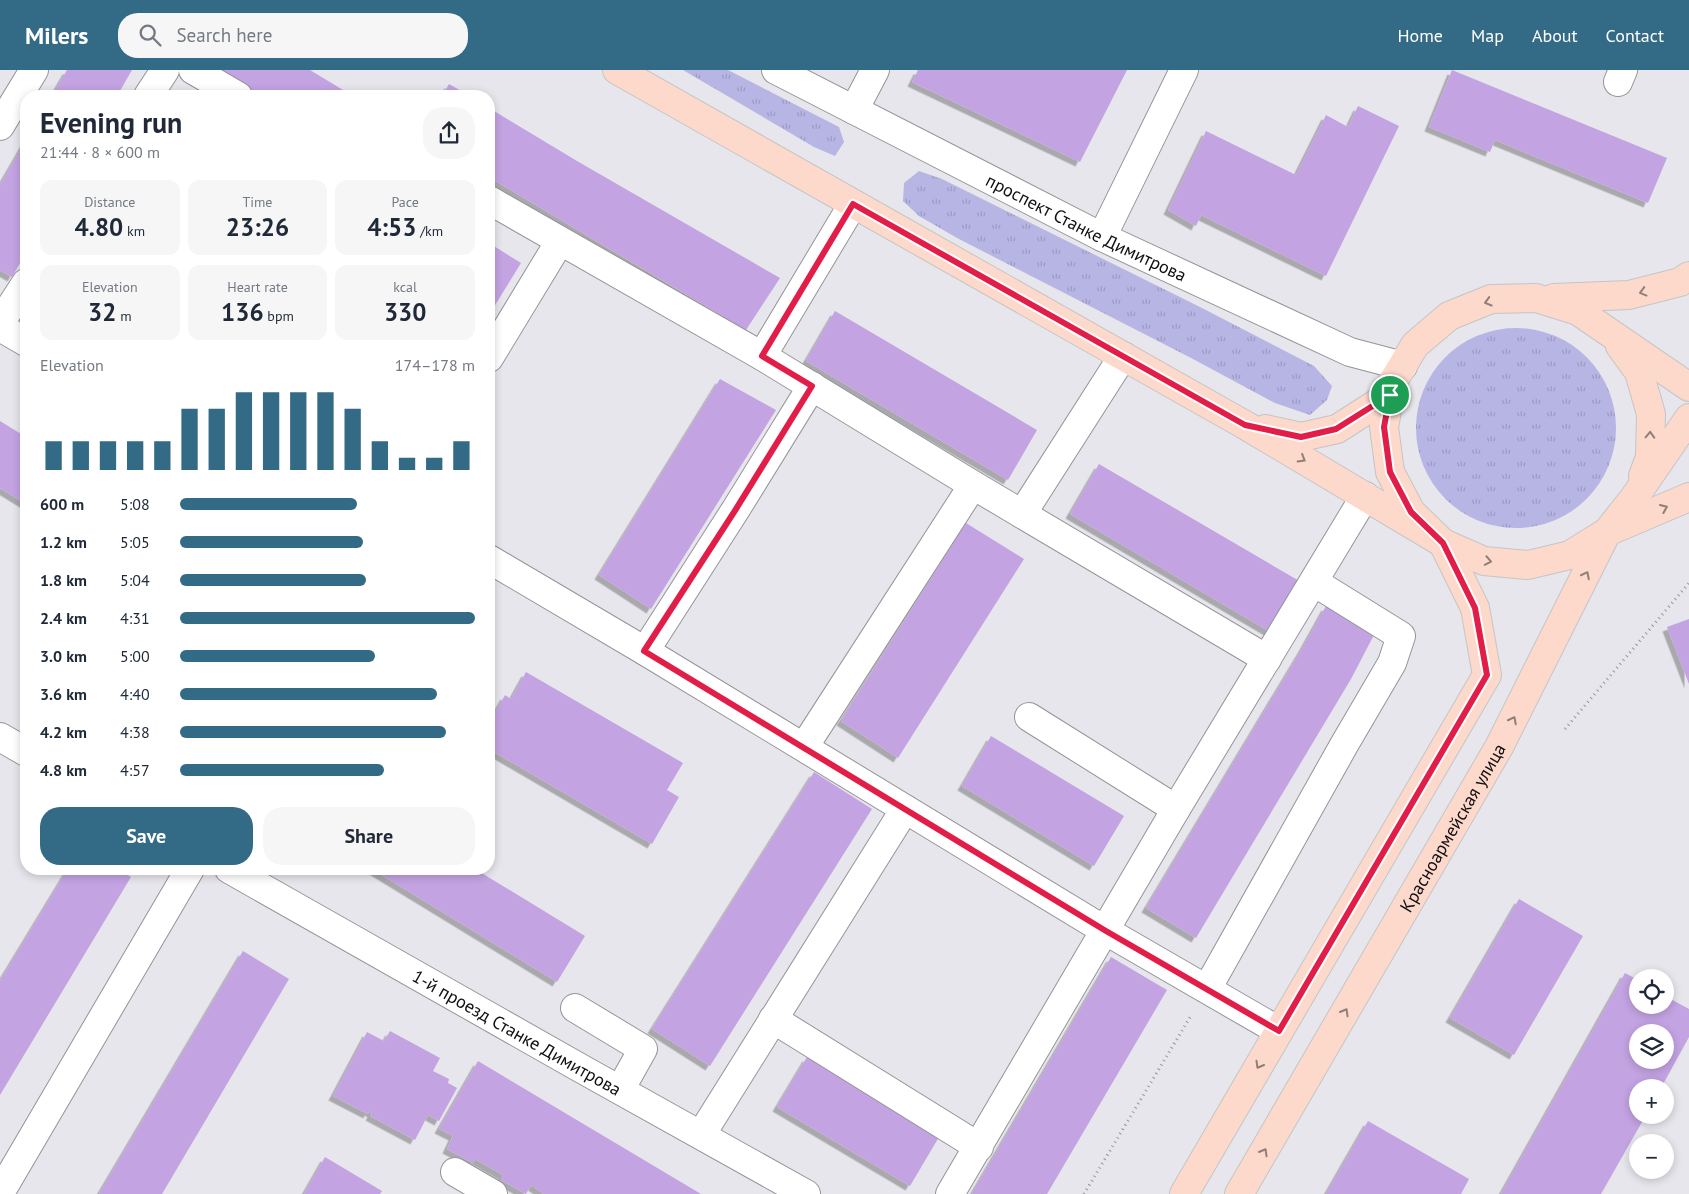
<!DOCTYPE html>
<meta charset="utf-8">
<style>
:root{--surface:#fff;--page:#f6f6f7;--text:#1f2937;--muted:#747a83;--accent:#336a85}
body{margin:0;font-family:"PT Sans",sans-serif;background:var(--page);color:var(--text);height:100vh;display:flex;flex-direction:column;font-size:19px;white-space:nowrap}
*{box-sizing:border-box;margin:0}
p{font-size:16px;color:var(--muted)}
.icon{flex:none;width:28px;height:28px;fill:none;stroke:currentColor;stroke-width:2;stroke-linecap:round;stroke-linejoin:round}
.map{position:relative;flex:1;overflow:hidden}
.drawer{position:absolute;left:20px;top:20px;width:475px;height:785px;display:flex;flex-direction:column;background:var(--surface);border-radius:20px;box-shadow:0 2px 8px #0003}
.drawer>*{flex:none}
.tools{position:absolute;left:1629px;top:899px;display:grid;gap:10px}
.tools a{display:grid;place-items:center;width:45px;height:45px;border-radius:50%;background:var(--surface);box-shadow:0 2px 8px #0003;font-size:25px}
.pin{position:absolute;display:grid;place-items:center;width:42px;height:42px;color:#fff;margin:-21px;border:2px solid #fff;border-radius:50%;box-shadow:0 1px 5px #0007}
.round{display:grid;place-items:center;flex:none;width:52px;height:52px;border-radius:20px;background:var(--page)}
.summary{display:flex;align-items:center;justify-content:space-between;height:85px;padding:0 20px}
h1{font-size:28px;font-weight:800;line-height:38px}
.figures{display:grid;grid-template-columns:repeat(3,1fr);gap:8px;height:85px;padding:5px 20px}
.figures div{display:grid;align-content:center;border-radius:12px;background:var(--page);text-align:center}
.figures b{font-size:25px;font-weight:800}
.figures small{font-size:14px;font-weight:400}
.figures p{font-size:14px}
.chart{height:140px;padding:10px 20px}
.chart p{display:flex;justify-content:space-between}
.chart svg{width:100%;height:90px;margin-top:5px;stroke:var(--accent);stroke-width:6}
.button{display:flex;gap:10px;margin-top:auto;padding:10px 20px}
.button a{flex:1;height:58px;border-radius:20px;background:var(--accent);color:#fff;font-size:20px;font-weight:800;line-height:58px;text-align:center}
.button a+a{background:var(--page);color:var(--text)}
ul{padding:0 20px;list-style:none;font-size:16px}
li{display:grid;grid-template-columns:80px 60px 1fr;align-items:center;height:38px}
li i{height:12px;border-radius:6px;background:var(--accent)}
header{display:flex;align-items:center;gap:30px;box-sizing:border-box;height:70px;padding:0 25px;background:var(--accent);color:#fff}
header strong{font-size:24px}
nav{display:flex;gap:28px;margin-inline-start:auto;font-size:18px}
.search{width:350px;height:45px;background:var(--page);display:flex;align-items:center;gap:12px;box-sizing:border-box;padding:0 18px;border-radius:20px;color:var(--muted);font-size:19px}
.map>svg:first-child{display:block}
.grass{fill:url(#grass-tufts)}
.building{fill:#c3a3e2;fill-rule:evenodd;filter:url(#shadow)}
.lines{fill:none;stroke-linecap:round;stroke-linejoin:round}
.minor-casing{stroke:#949499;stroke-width:30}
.major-casing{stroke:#c5c5c6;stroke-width:30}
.path{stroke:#96969a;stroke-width:3;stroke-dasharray:1 4;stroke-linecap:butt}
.minor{stroke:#fff;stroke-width:28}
.major{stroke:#fdd9cb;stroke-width:28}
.oneway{stroke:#927e77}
.route-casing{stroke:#fff;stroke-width:10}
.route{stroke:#e11d48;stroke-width:6}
.labels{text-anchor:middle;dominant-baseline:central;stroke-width:5;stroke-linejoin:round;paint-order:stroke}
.street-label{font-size:18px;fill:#0f0f11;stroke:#f3f3f9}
</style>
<header>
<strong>Milers</strong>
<div class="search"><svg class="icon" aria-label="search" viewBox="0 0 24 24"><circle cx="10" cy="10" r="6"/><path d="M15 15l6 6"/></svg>Search here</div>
<nav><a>Home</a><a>Map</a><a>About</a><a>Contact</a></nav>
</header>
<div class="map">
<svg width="1689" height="1124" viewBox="0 0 1689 1124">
<defs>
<pattern id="grass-tufts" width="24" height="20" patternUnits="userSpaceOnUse" patternTransform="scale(1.25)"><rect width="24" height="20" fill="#b7b5e4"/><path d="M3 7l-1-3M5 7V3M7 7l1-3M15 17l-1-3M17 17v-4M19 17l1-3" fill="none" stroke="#9c9ac3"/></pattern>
<filter id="shadow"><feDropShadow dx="-4.5" dy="4.5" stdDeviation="0" flood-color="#0004"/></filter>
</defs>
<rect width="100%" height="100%" fill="#e6e6ec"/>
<path class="grass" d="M683 0H728L839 57 844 72 835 86 814 77Z
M919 101 942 109 1204 239 1314 296 1332 316 1327 330 1310 345 1275 333 1193 289 957 168 919 146 903 131 904 113Z
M1416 358a100 100 0 1 1 200 0a100 100 0 1 1-200 0Z"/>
<path class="building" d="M67 0H132L117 26H52Z
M212 0H310L353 26H255Z
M918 0H1127L1080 92 912 12Z
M1452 0 1667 88 1648 133 1495 70 1490 82 1429 57Z
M449 14 470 26H442Z
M1358 36 1399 56 1326 206 1201 145 1196 156 1168 140 1206 61 1296 105 1326 45 1348 57Z
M489 38 577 91 780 208 746 260 489 107Z
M26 70V183L12 207 0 200V115Z
M489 173 521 193 489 245Z
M835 241 1037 360 1008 410 806 291Z
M720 309 776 340 651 539 599 505Z
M0 351 26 367V434L0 418Z
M1099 394 1301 512 1272 563 1070 444Z
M966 453 1024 489 898 688 841 651Z
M1326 536 1375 563 1351 609 1196 868 1146 838 1302 579Z
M1689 549V614L1667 557Z
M526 602 683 693 667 720 679 727 652 774 489 679V653L505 625 511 629Z
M991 666 1124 746 1094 796 962 716Z
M814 702 872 739 710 996 652 959Z
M68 799H118L131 807 0 1025V911Z
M372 799H475L585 866 557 912Z
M1519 829 1583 866 1514 985 1450 948Z
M243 881 289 909 162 1124H99Z
M1111 887 1167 920 1047 1124H972Z
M1625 903 1638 910V935H1665V926L1689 939V967L1661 1018H1638V1045H1646L1601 1124H1501ZM1638 962H1665V990H1638Z
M390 961 440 988 433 1001 449 1009 448 1013 457 1018 439 1051 428 1045 415 1070 370 1046 372 1043 369 1041 368 1044 333 1026 367 962 384 971Z
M807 987 939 1067 910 1116 777 1037Z
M478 991 701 1124H544L531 1115 526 1124 501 1110 503 1105 475 1089 473 1093 447 1079 453 1066 439 1059Z
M1368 1051 1469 1109 1461 1124H1326Z
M325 1087 382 1121 380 1124H304Z"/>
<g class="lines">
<g class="minor-casing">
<g id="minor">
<path d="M193 0 238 26"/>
<path id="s1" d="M776 0 1102 167 1350 282 1403 296"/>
<path d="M1618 12 1623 0"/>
<path d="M148 26 165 0"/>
<path d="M854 40 875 0"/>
<path d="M0 56 34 0"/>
<path d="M489 130 762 286 973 415 1267 589"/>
<path d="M1102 167 1184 0"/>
<path d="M0 253 26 213"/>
<path d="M0 257 26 272"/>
<path d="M762 286 853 134"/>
<path d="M489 288 560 171"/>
<path d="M1022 444 1123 286"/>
<path d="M489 489 645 581 1106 861 1279 961"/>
<path d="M645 581 736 439 812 316"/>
<path d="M1029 647 1176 739"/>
<path d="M0 667 26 682"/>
<path d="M804 677 973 415"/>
<path id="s2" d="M229 799 582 999 806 1124"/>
<path d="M1207 919 1344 675 1392 593 1401 566 1314 512"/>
<path d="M575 938 643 979 620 1020"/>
<path d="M773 949 979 1077"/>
<path d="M701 1065 905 739"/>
<path d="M455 1102 493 1124"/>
<path d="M0 1123 190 799"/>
<path d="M950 1124 1176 739 1365 426"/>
</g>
</g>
<g class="major-casing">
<g id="major">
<path d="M617 0 1245 355 1443 473 1484 491 1528 495 1570 485 1607 462 1634 428 1689 348"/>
<path d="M1554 228 1629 225 1680 212 1689 206"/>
<path d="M1620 276 1639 302 1651 344 1650 387 1643 406"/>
<path d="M1265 359 1301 367 1337 359 1390 325"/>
<path d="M1184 1124 1487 605 1475 538 1443 473 1411 442 1390 402 1384 357 1392 313 1415 275 1449 246 1491 229 1536 228 1578 241 1689 317"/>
<path id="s3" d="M1239 1124 1499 677 1607 462 1689 427"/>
</g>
</g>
<path class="path" d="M1565 659 1689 513
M1084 1124 1192 944"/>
<use href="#minor" class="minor"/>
<use href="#major" class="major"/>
</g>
<defs><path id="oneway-chevron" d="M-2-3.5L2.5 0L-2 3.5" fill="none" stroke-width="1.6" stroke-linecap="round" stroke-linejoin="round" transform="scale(1.25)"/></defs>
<g class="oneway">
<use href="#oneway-chevron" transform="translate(1643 222) rotate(165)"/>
<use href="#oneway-chevron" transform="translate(1488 232) rotate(164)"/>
<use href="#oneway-chevron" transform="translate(1650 365) rotate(-88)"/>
<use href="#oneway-chevron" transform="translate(1302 389) rotate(31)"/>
<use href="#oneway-chevron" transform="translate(1664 438) rotate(-23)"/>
<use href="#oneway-chevron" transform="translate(1488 491) rotate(11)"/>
<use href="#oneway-chevron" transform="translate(1586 505) rotate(-63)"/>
<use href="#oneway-chevron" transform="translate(1513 650) rotate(-63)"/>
<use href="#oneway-chevron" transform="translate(1345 942) rotate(-60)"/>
<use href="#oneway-chevron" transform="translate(1259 995) rotate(120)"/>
<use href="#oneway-chevron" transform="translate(1264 1082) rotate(-60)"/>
</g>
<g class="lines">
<g class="route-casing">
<path id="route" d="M853 134 1245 355 1301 367 1336 359 1390 325 1384 357 1390 402 1411 442 1443 473 1475 538 1487 605 1279 961 1106 861 644 581 736 439 812 316 762 286Z"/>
</g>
<use href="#route" class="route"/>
</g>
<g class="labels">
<g class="street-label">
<text stroke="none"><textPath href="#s1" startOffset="348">проспект Станке Димитрова</textPath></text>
<text stroke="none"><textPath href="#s3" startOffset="424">Красноармейская улица</textPath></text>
<text stroke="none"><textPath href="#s2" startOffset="331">1-й проезд Станке Димитрова</textPath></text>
</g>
</g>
</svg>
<div class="tools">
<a><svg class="icon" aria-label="locate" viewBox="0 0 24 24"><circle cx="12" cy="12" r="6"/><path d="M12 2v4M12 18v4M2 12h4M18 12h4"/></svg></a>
<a><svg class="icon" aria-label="layers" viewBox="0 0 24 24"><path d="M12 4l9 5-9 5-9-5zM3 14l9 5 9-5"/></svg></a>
<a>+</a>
<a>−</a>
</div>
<div class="pin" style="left:1390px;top:325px;background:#1e9e55"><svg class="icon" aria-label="arrive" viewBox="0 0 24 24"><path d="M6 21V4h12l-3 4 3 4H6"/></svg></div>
<section class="drawer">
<div class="summary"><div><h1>Evening run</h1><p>21:44 · 8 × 600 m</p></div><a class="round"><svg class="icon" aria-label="share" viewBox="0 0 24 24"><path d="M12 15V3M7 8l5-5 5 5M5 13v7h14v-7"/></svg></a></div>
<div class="figures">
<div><p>Distance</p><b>4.80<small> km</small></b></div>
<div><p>Time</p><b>23:26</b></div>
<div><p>Pace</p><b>4:53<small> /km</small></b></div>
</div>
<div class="figures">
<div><p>Elevation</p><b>32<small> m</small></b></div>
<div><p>Heart rate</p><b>136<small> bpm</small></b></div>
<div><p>kcal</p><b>330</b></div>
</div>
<div class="chart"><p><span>Elevation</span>174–178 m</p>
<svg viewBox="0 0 160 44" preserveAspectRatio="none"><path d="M5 44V30M15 44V30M25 44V30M35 44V30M45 44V30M55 44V14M65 44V14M75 44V6M85 44V6M95 44V6M105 44V6M115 44V14M125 44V30M135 44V38M145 44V38M155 44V30"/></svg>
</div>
<ul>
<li><b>600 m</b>5:08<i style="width:60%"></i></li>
<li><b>1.2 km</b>5:05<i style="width:62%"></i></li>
<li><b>1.8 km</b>5:04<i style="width:63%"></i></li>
<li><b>2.4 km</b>4:31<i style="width:100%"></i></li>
<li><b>3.0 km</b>5:00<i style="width:66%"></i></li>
<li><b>3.6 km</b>4:40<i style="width:87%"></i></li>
<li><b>4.2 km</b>4:38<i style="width:90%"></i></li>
<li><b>4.8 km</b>4:57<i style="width:69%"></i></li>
</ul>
<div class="button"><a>Save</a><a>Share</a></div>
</section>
</div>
